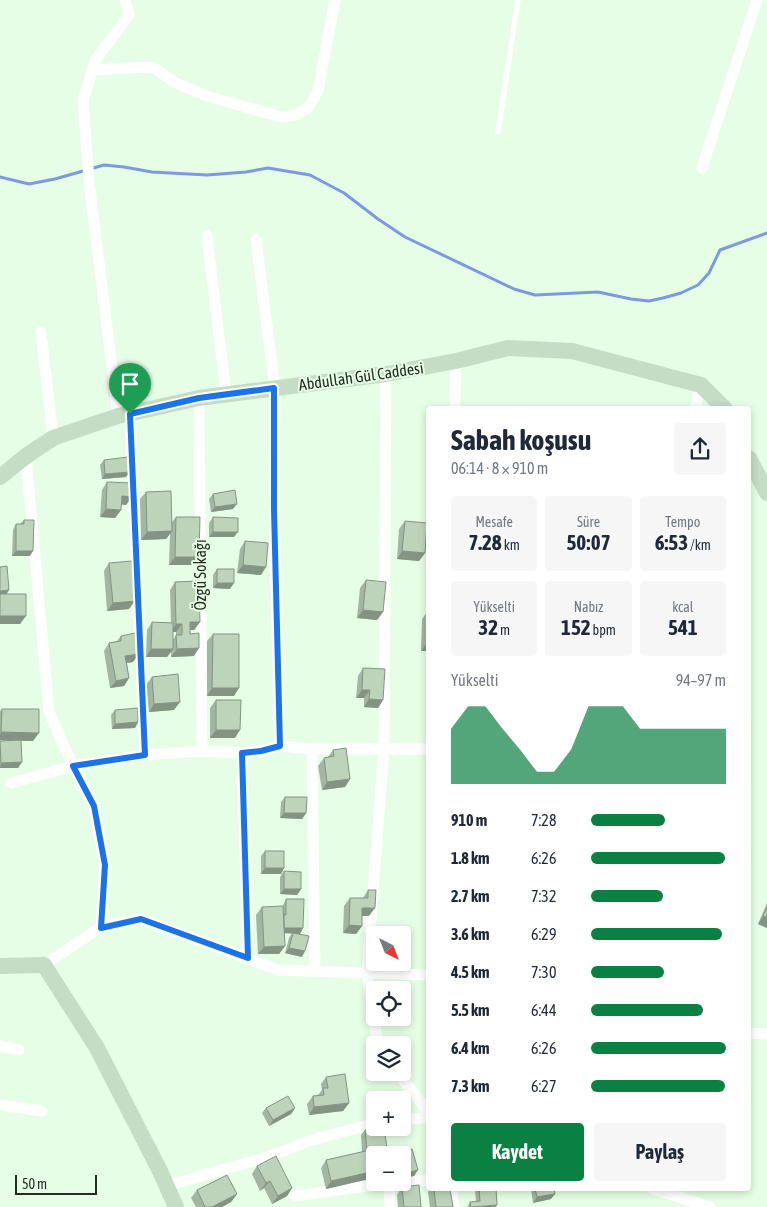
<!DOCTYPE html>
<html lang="tr">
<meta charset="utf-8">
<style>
:root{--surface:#fff;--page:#f6f6f7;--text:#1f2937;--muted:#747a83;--accent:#0b8043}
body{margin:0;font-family:"Asap Condensed",sans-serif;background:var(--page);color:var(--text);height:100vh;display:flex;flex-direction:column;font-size:19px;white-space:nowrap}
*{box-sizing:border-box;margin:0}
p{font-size:16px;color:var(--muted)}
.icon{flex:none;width:28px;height:28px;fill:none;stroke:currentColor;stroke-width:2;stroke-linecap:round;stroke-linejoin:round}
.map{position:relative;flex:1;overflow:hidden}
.sheet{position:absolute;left:426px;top:406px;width:325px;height:785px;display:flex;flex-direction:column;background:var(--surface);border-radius:5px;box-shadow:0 2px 8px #0003}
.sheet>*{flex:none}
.needle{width:32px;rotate:138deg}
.fabs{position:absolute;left:366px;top:926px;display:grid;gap:10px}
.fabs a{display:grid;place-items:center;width:45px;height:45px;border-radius:5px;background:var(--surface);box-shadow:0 2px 8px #0003;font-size:25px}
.scale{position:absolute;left:15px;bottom:12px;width:82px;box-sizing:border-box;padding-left:5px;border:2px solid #242c23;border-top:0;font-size:14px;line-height:18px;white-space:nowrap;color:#242c23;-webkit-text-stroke:4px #e6fee5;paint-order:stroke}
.pin{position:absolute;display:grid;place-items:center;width:42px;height:42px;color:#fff;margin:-51px -21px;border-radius:50% 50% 50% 0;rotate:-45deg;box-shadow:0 0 5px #0007}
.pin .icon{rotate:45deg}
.round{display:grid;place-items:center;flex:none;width:52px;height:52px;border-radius:5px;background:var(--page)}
.headline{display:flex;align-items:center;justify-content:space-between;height:85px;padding:0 25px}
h1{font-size:28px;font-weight:700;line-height:38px}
.stats{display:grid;grid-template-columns:repeat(3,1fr);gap:8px;height:85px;padding:5px 25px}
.stats div{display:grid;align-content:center;border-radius:5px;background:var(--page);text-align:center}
.stats b{font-size:21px;font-weight:700}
.stats small{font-size:14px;font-weight:400}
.stats p{font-size:14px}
.chart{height:140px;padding:10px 25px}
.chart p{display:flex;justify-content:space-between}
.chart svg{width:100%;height:90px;margin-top:5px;fill:var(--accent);opacity:.7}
.action{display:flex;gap:10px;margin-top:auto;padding:10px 25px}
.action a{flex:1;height:58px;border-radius:5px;background:var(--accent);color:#fff;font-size:20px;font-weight:700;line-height:58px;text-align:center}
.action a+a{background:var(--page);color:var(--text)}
ul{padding:0 25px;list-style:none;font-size:16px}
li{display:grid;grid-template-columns:80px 60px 1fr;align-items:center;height:38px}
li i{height:12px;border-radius:6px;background:var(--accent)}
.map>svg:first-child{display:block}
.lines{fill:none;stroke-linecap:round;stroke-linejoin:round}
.stream{stroke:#7e99e2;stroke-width:3}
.lane{stroke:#fff;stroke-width:5.5}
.street{stroke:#fff;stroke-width:11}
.secondary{stroke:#c5ddc4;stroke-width:16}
.wall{fill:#a3b6a1;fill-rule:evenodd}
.shaded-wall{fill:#849483}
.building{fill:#bdd4bb;stroke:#849483}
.route-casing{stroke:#fff;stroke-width:10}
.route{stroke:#1a73e8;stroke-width:6}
.labels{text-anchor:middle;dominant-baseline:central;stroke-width:4;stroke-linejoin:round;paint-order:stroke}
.street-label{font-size:16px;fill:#242c23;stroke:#e6fee5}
</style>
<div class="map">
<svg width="767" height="1207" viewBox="0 0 767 1207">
<rect width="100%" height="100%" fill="#e6fee5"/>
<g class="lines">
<path class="stream" d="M0 177 29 184 55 179 104 165 124 167 152 172 207 175 246 172 268 168 310 175 344 193 378 219 405 237 514 289 535 295 598 292 631 299 649 301 663 298 681 293 698 285 709 273 720 250 767 233"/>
<path class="lane" d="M498 132 518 0"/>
<path class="street" d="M92 70 149 67 156 69 174 82 207 96 281 117 296 115 308 108 318 91 335 0
M702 168 757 0
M207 236 226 394
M256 240 275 388 274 509 280 746
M41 332 53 438
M199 398 202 751
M455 409 456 361
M695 409 701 385
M130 414 145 755
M118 416 89 181 83 100 96 59 129 15 125 0
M26 456 49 712 73 766 94 806 105 865 101 927
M312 749 315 971
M242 753 248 959
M11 783 73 766 145 755 202 751 242 753 261 751 280 746 312 749H429
M44 965 101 927 141 919 278 970 429 975
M749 1033 767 1034
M378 1045 367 972 384 748 386 374
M0 1046 19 1050
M397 1072 429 1113
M0 1105 42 1111
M402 1120 429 1117
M402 1182 429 1180
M389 1183 390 1207
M166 1186 271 1156 309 1141 375 1123
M452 1189 454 1207
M653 1189 710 1207
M295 1196 395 1182"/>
<path class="secondary" d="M749 458 767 493
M0 477 26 456 53 438 118 416 199 398 386 374 456 361 508 348 572 351 701 385 725 409
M0 966 44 965 97 1048 160 1171 176 1207"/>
</g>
<path class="wall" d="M104 460 126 477 102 479 100 465Z
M107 482 132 497 126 505 121 504V510L115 518 100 517 102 490Z
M146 492 172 522 176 517 199 557 194 565H169L170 534 166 539 141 540 140 499Z
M213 494 233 509 211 512 209 499Z
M213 517 234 537H209V523Z
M24 520 30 556H12L13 530 16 524H20Z
M405 521 425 553 419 561 397 559 399 529Z
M245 541 261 575 237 573 240 549Z
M109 563 129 609 107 611 104 571Z
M217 569 230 589 213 588V575Z
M366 580 383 612 377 620 357 618 360 588Z
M175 582 200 622 194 630H190L194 656 171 657V652L167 657H146L147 630 152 622 171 623 170 590ZM173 632H176V635L173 640Z
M428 611H429V651H421L422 619Z
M213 634 234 696H207V641Z
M121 636 133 662 127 663 129 678 124 686 110 688 104 651 109 643 117 641Z
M363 668 383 700 378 708 364 707V698H356L358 676Z
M152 677 174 710 149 712 146 685Z
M216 700 235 738H210V708Z
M2 709 33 741H21L22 762 18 768H0V741L15 740H0V711Z
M115 710 138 722 135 728 112 729 111 715Z
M333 750 350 779 345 787 322 790 318 766 324 758 328 757Z
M285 797 306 813 302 819 280 818 281 802Z
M265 851 284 868 281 874H261V856Z
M284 871 301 889 297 895 280 894V877Z
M368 890 369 916H362V926L356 934 343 933 344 906 350 898H363Z
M286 899 303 928 300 934H297L302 957 285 953 289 938 292 933H284L285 946 279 954H258L256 915 262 907 283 906V905Z
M767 903V928L758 924Z
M326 1077 349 1103 343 1111 309 1115 307 1104 313 1096 318 1095 322 1090 321 1084Z
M266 1108H295L291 1114 269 1126 262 1113Z
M365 1130 387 1148 383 1154 371 1155 369 1179 326 1189 321 1168 326 1160 362 1152 361 1135Z
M257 1166 292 1188 287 1196 272 1204 264 1188 260 1191 252 1174Z
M402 1187 421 1207H398L397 1195Z
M430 1189H450L453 1207H430L428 1192Z
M475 1189H496L497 1205 495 1207H467L470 1202H476Z
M531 1189H554L551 1199 533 1203Z
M197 1190 237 1194 231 1202 222 1207H196L191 1198Z"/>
<path class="shaded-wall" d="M130 472 126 477 102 479 105 474Z
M122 496 132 497 126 505 116 504Z
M237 504 233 509 211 512 215 507Z
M106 509 121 510 115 518 100 517Z
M172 531 166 539 141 540 147 532Z
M213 532H238L234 537H209Z
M16 551H33L30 556H12Z
M402 551 425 553 419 561 397 559Z
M175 557H199L194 565H169Z
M243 565 266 567 261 575 237 573Z
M217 583H234L230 589 213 588Z
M9 590 6 595 0 596V591Z
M135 601 129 609 107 611 113 603Z
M363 610 383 612 377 620 357 618Z
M0 616H26L20 624H0Z
M190 622H200L194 630H184Z
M176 624H182L176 632H171Z
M427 643H429V651H421Z
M199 648 194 656 171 657 177 649Z
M151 649H173L167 657H146Z
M139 654 133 662 120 664 125 656Z
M129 678 124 686 110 688 116 681Z
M212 688H239L234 696H207Z
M362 690H370L364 698H356Z
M369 699 383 700 378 708 364 707Z
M180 702 174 710 149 712 154 704Z
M138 722 135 728 112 729 115 724Z
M216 730H240L235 738H210Z
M1 732 39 733 33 741 0 740V734Z
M22 762 18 768H0L1 763Z
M350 779 345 787 322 790 327 782Z
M284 813H306L302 819 280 818Z
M265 868H284L281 874H261Z
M284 889H301L297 895 280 894Z
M362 908H375L369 916H357Z
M763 916 767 917V928L758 924Z
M349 925 362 926 356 934 343 933Z
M284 928H303L300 934 280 933Z
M285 946 279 954H258L264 947Z
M289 948 305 951 302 957 285 953Z
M349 1103 343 1111 309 1115 314 1107Z
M295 1108 291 1114 269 1126 273 1120Z
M387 1148 383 1154 363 1156 367 1150Z
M418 1170 414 1176 402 1179V1177L404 1174Z
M375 1171 369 1179 326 1189 331 1181Z
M270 1181 264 1188 260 1191 266 1183Z
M292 1188 287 1196 272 1204 278 1196Z
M237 1194 231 1202 222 1207H212Z
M555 1194 551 1199 533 1203 537 1197Z
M497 1205 495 1207H470H471Z"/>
<path class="building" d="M128 457 130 472 105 474 104 460Z
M107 482 132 483V497L122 496 121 510 106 509Z
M235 490 237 504 215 507 213 494Z
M171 491 172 531 147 532 146 492Z
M176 517H200L199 557H175Z
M213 517 238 518V532H213Z
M24 520H34L33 551H16V524H24Z
M405 521 427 523 425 553 402 551Z
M245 541 268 543 266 567 243 565Z
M132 561 135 601 113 603 109 563Z
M7 566 9 590 0 591V567Z
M217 569H234V583H217Z
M366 580 386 582 383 612 363 610Z
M199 581 200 622H190V634L199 633V648L177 649 176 635H182V624H176L175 582Z
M0 594H26V616H0Z
M428 611H429V643H427Z
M152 622 173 623V649H151Z
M135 633 139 654 125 656 129 678 116 681 109 643 121 641V636Z
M213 634H239V688H212Z
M363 668 385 669 383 700 369 699 370 690H362Z
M178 674 180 702 154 704 152 677Z
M216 700H241L240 730H216Z
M138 708V722L115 724V710Z
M2 709H39V733L1 732Z
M21 740 22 762 1 763 0 741Z
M346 748 350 779 327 782 324 758 334 756 333 750Z
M285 797H307L306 813H284Z
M265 851H284V868H265Z
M284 871 301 872V889H284Z
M368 890H376L375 908H362V926L349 925 350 898H368Z
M286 899H304L303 928H284V915H286Z
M283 906 285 946 264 947 262 907Z
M767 907V917L763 916Z
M293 933 309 936 305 951 289 948Z
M345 1074 349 1103 314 1107 313 1096 324 1095 323 1088H328L326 1077Z
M288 1096 295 1108 273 1120 266 1108Z
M384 1128 387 1148 367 1150 365 1130Z
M412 1149 418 1170 404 1174 402 1168V1155H399L398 1153Z
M370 1150 375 1171 331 1181 326 1160Z
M276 1156 292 1188 278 1196 270 1181 266 1183 257 1166Z
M227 1175 237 1194 212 1207H205L197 1190Z
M419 1185 421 1207H404L402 1187Z
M434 1189H450L453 1207H435H436Z
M479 1189H496L497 1205 471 1207 470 1202 480 1201Z
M535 1189H554L555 1194 537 1197Z"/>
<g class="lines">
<g class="route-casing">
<path id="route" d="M274 388V509L280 746 261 751 242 753 248 958 141 919 101 928 105 865 94 806 73 766 145 755 130 414 199 398Z"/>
</g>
<use href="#route" class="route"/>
</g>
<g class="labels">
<g class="street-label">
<text transform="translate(361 376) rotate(-8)">Abdullah Gül Caddesi</text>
<text transform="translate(200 575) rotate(-90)">Özgü Sokağı</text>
</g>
</g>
</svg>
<div class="fabs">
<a><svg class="needle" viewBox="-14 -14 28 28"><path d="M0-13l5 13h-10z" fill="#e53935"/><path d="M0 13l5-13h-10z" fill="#747a83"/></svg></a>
<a><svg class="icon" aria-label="locate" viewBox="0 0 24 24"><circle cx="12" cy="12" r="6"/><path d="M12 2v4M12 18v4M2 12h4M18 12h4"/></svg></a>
<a><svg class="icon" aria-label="layers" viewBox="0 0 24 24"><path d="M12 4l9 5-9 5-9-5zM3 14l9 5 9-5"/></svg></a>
<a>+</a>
<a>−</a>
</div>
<div class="scale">50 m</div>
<div class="pin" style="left:130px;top:414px;background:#1e9e55"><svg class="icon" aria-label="arrive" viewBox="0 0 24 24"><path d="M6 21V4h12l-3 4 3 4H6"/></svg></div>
<section class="sheet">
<div class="headline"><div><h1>Sabah koşusu</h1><p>06:14 · 8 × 910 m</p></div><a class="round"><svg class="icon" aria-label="share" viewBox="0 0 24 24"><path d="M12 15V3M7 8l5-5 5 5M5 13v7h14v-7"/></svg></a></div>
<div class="stats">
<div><p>Mesafe</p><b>7.28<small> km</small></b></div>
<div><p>Süre</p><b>50:07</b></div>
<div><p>Tempo</p><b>6:53<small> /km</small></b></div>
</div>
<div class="stats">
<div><p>Yükselti</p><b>32<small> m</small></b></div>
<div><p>Nabız</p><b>152<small> bpm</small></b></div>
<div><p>kcal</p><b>541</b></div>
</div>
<div class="chart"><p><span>Yükselti</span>94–97 m</p>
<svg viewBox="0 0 160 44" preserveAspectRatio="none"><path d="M0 44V17L10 6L20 6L30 17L40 27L50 38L60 38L70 27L80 6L90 6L100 6L110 17L120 17L130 17L140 17L150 17L160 17V44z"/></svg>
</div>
<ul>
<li><b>910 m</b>7:28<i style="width:55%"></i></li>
<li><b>1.8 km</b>6:26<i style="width:99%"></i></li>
<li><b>2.7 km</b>7:32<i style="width:53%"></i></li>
<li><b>3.6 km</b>6:29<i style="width:97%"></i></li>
<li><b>4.5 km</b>7:30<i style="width:54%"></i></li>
<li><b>5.5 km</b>6:44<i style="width:83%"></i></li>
<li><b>6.4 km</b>6:26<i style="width:100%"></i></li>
<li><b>7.3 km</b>6:27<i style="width:99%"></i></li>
</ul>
<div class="action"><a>Kaydet</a><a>Paylaş</a></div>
</section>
</div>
